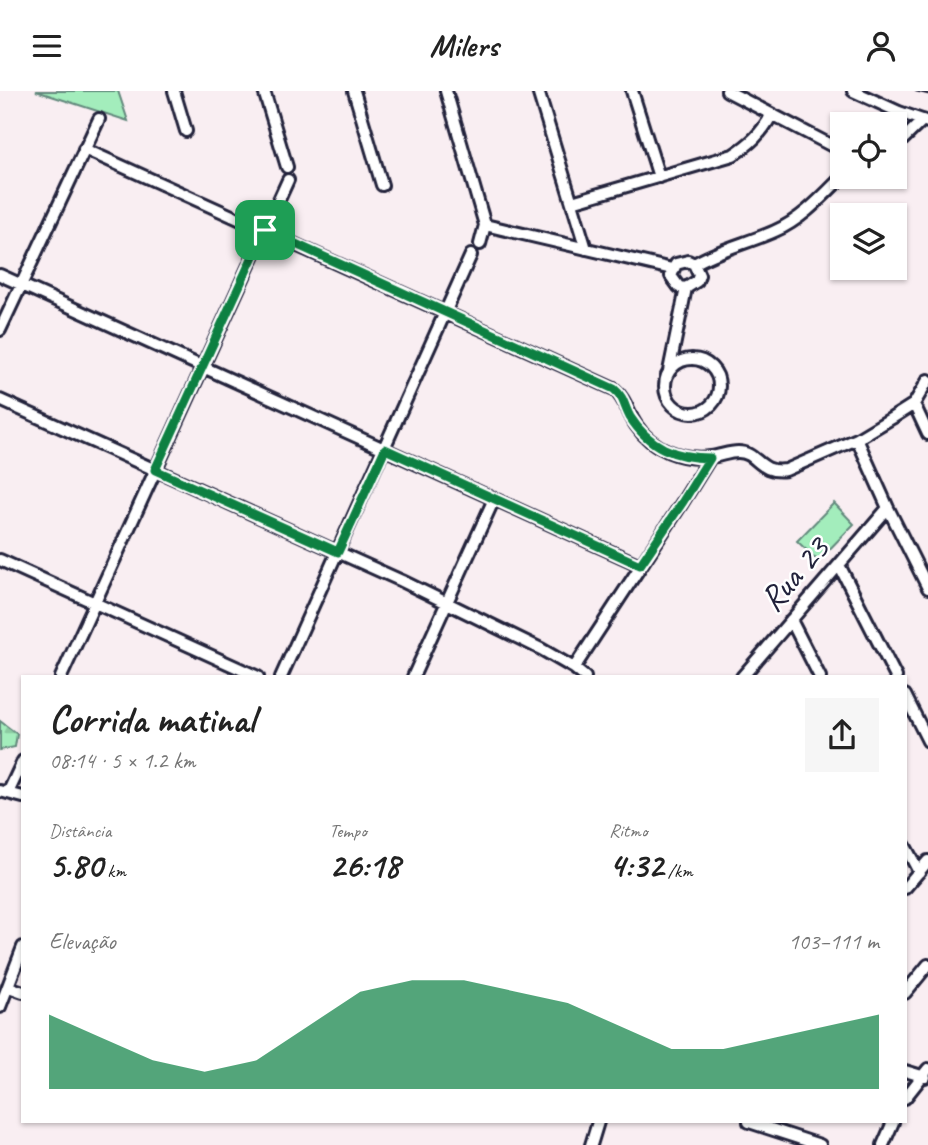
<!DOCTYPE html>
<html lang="pt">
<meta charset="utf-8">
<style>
:root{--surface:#fff;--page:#f6f6f6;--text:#222;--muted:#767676;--accent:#0b8043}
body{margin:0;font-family:Caveat,sans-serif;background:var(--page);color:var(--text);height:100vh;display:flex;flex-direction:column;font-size:26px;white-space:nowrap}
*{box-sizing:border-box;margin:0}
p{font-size:23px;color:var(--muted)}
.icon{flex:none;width:38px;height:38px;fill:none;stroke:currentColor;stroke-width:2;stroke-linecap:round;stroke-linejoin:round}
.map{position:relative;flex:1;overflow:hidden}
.panel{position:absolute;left:21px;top:584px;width:886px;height:448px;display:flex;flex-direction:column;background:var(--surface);border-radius:0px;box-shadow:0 2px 5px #0004}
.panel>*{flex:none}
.buttons{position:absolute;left:830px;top:21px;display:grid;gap:14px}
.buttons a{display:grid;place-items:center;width:77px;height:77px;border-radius:0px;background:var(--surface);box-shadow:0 2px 5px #0004;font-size:35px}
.pin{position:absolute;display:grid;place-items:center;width:60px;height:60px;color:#fff;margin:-30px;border-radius:14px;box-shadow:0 4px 10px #0006}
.round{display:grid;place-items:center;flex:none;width:74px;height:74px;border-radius:0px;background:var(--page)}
.summary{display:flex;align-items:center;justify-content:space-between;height:119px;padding:0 28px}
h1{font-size:38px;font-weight:700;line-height:52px}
.metrics{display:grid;grid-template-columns:repeat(3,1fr);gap:10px;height:119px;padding:7px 28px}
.metrics div{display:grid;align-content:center}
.metrics b{font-size:35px;font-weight:700}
.metrics small{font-size:19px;font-weight:400}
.metrics p{font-size:19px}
.chart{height:196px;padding:14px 28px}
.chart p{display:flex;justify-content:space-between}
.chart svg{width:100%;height:126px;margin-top:7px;fill:var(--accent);opacity:.7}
header{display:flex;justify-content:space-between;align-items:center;height:91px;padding:0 28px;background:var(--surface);font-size:32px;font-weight:700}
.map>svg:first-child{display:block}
.green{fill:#a3edbc;stroke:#62887c;stroke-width:2}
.forest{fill:url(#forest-firs);stroke:#62887c;stroke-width:2}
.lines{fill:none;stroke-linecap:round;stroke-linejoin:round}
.minor-casing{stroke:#22223b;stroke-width:16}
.minor{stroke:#fff;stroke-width:10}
.rail{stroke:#22223b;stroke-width:2.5}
.route-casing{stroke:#fff;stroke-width:14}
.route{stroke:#0b8043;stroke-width:9}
.labels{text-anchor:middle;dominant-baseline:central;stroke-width:5;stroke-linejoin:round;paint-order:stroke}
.street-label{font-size:35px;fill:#22223b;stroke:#fff}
</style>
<header><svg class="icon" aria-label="menu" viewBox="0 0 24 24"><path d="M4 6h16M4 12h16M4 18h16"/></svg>Milers<svg class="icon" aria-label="person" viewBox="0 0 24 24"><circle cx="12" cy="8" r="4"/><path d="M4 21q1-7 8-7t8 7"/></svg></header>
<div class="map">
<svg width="928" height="1054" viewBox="0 0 928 1054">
<defs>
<pattern id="forest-firs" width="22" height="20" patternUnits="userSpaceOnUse" patternTransform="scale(1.75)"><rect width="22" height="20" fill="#a3edbc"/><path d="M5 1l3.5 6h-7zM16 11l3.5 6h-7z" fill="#8ccba2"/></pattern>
</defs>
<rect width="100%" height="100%" fill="#f9eef2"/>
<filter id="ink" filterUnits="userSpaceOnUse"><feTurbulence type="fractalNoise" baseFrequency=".0143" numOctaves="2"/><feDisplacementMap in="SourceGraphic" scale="14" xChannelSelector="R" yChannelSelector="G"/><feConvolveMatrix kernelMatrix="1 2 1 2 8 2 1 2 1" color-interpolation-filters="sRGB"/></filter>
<g filter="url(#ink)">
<path class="green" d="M36 0H118L128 30Z
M834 412 854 433 818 470 797 450Z"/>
<path class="forest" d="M0 630 17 643 15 656 0 659Z"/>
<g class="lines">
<g class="minor-casing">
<path id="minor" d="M174 0 186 40
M264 0 287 76
M354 0 382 94
M446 0 485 134 480 153
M538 0 586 158
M632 0 659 86
M727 0 842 60
M853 0 899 21 928 31
M894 57 923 29
M84 58 614 298C625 307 628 322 636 334 652 358 682 370 711 366 720 365 729 361 738 361 758 361 758 383 786 379L857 348 892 327 914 313 928 289
M857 86H863
M572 111 733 64C750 53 761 43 771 25
M485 134 672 178
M694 173 699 184 697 190 686 197 679 196 671 185 676 173 688 170 694 173C720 158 748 152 775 140 801 129 822 106 842 86
M0 184 640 474
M0 239 99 28
M665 295a27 27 0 1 1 54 0a27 27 0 1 1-54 0Z
M669 280 686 197
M0 309 402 490 541 558 574 577 585 586
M914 313 928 343
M857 348 888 417 928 497
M0 469 258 586
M839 474 896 586
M791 529 820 586
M574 577 682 412 710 367
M61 586 288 89
M281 586 471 164
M413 586 494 408
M742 586 888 417
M905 604 928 650
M0 700 23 706
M8 702 23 670
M905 755 919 781
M905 797 928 770
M9 896 23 901
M905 902 928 874
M0 916 23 856
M905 980 925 986
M905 1007 928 978
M749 1031 820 1054
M591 1054 598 1031
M883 1054 893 1031"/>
</g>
<use href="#minor" class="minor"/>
<path class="rail" d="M916 0 928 3"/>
</g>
</g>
<g class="lines" filter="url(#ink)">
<g class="route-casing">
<path id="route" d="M265 139 614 298C624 306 624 315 630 326 649 356 675 367 710 367L682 412 640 474 385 358 338 461 155 379Z"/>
</g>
<use href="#route" class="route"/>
</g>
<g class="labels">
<g class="street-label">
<text transform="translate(794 483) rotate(-49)">Rua 23</text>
</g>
</g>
</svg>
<div class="buttons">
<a><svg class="icon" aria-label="locate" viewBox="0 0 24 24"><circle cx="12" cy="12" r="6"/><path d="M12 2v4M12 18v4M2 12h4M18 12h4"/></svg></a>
<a><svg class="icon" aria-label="layers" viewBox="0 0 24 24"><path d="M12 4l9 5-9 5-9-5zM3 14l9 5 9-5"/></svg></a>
</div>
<div class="pin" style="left:265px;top:139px;background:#1e9e55"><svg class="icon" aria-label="arrive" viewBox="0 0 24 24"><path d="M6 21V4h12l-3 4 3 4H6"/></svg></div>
<section class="panel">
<div class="summary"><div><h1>Corrida matinal</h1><p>08:14 · 5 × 1.2 km</p></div><a class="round"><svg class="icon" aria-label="share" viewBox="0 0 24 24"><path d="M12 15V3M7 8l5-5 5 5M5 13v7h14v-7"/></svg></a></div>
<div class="metrics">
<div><p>Distância</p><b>5.80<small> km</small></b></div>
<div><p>Tempo</p><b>26:18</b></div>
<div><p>Ritmo</p><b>4:32<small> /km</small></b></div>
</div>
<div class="chart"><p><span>Elevação</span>103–111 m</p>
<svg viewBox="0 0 160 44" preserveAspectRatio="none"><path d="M0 44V18L10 26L20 34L30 38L40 34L50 22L60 10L70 6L80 6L90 10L100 14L110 22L120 30L130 30L140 26L150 22L160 18V44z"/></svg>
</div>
</section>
</div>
